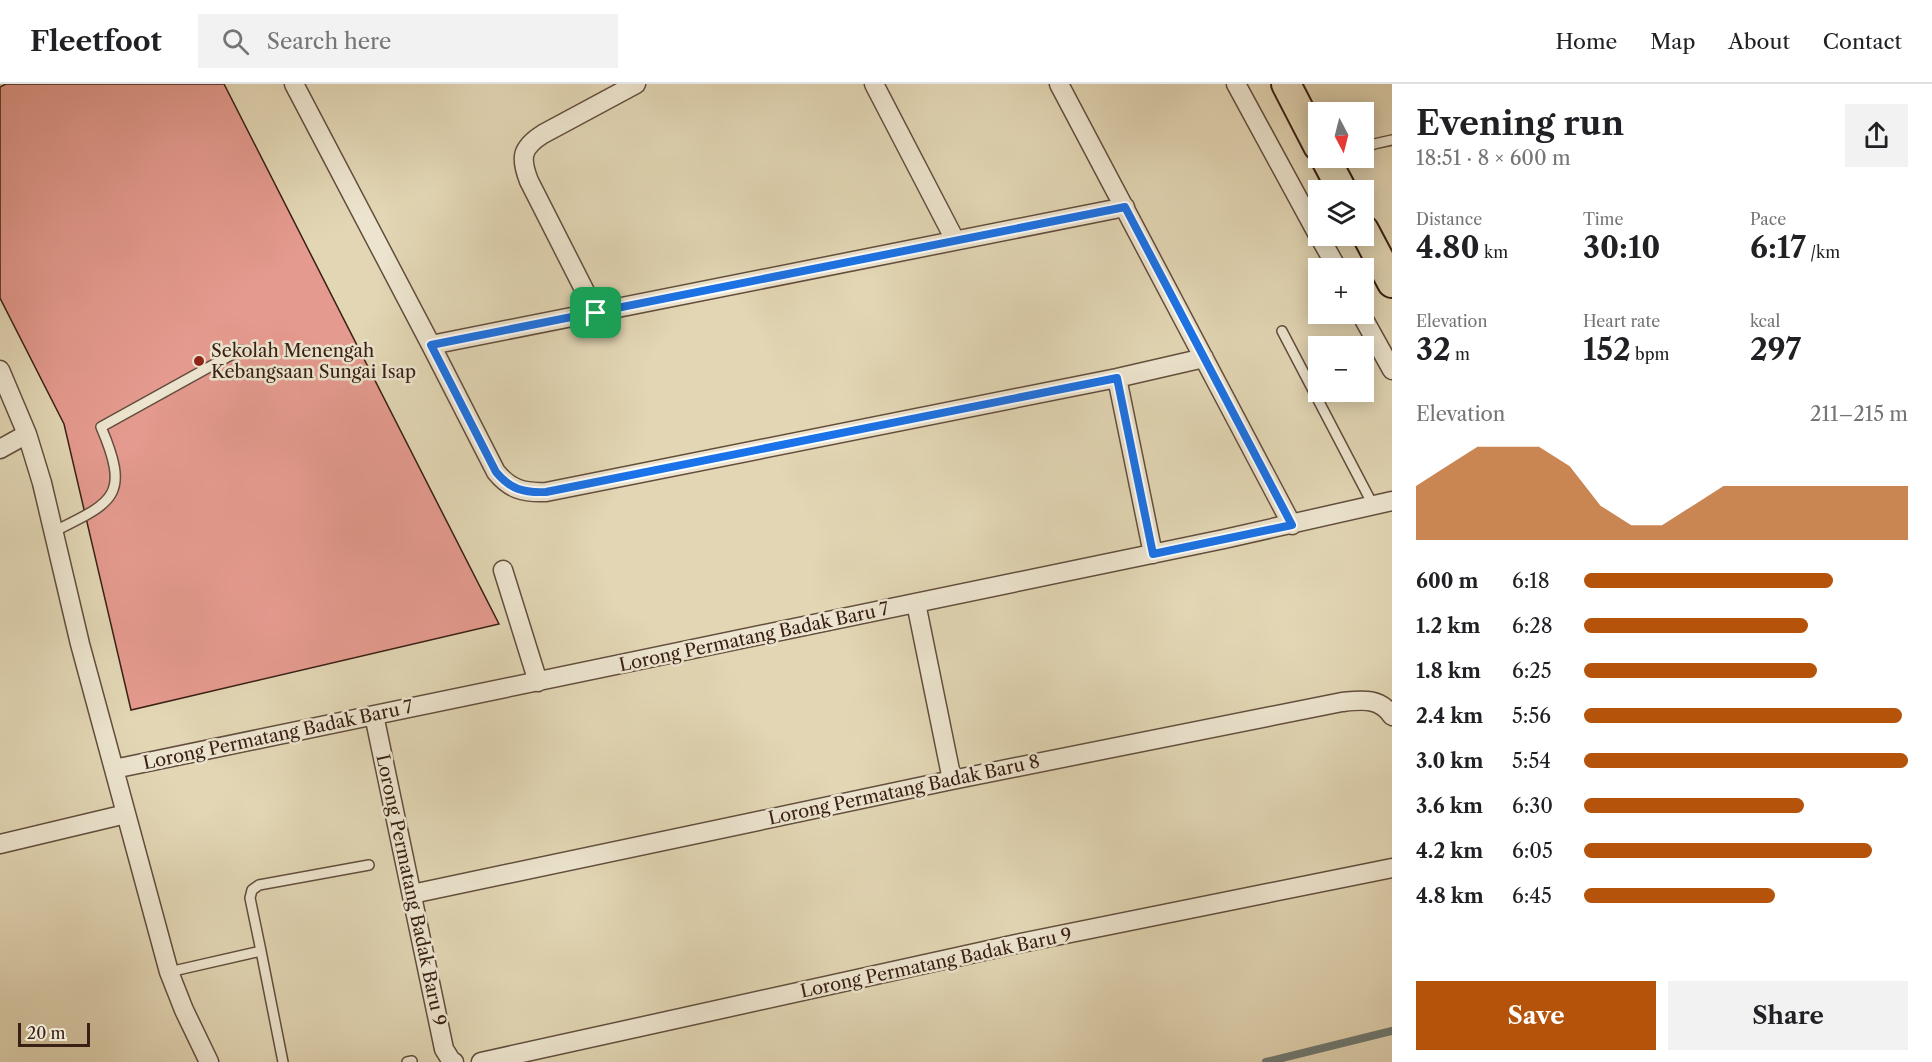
<!DOCTYPE html>
<meta charset="utf-8">
<style>
:root{--surface:#fff;--page:#f2f2f2;--text:#202124;--muted:#757577;--line:#e0e0e0;--accent:#b45309}
body{margin:0;font-family:"Libre Caslon Text",serif;background:var(--page);color:var(--text);height:100vh;display:flex;flex-direction:column;font-size:22px;white-space:nowrap}
*{box-sizing:border-box;margin:0}
p{font-size:20px;color:var(--muted)}
.icon{flex:none;width:33px;height:33px;fill:none;stroke:currentColor;stroke-width:2;stroke-linecap:round;stroke-linejoin:round}
.map{position:relative;flex:1;overflow:hidden}
.panel{display:flex;flex-direction:column;background:var(--surface);width:540px}
.panel>*{flex:none}
.needle{width:39px;rotate:173deg}
.buttons{position:absolute;left:1308px;top:18px;display:grid;gap:12px}
.buttons a{display:grid;place-items:center;width:66px;height:66px;border-radius:0px;background:var(--surface);box-shadow:0 3px 15px #0003;font-size:30px}
.scale{position:absolute;left:18px;bottom:15px;width:72px;box-sizing:border-box;padding-left:6px;border:3px solid #392015;border-top:0;font-size:16px;line-height:21px;white-space:nowrap;color:#392015;-webkit-text-stroke:4px #ece4ce;paint-order:stroke}
.pin{position:absolute;display:grid;place-items:center;width:51px;height:51px;color:#fff;margin:-26px;border-radius:12px;box-shadow:0 3px 9px #0006}
.round{display:grid;place-items:center;flex:none;width:63px;height:63px;border-radius:0px;background:var(--page)}
.overview{display:flex;align-items:center;justify-content:space-between;height:102px;padding:0 24px}
h1{font-size:33px;font-weight:800;line-height:45px}
.metrics{display:grid;grid-template-columns:repeat(3,1fr);gap:9px;height:102px;padding:6px 24px}
.metrics div{display:grid;align-content:center}
.metrics b{font-size:30px;font-weight:800}
.metrics small{font-size:16px;font-weight:400}
.metrics p{font-size:16px}
.chart{height:168px;padding:12px 24px}
.chart p{display:flex;justify-content:space-between}
.chart svg{width:100%;height:108px;margin-top:6px;fill:var(--accent);opacity:.7}
.cta{display:flex;gap:12px;margin-top:auto;padding:12px 24px}
.cta a{flex:1;height:69px;border-radius:0px;background:var(--accent);color:#fff;font-size:24px;font-weight:800;line-height:69px;text-align:center}
.cta a+a{background:var(--page);color:var(--text)}
ul{padding:0 24px;list-style:none;font-size:20px}
li{display:grid;grid-template-columns:96px 72px 1fr;align-items:center;height:45px}
li i{height:15px;border-radius:8px;background:var(--accent)}
header{display:flex;align-items:center;gap:36px;box-sizing:border-box;height:84px;padding:0 30px;background:var(--surface);border-bottom:2px solid var(--line)}
header strong{font-size:28px}
nav{display:flex;gap:33px;margin-inline-start:auto;font-size:21px}
.search{width:420px;height:54px;background:var(--page);display:flex;align-items:center;gap:15px;box-sizing:border-box;padding:0 21px;border-radius:0px;color:var(--muted);font-size:22px}
main{display:flex;flex:1;min-height:0}
.map>svg:first-child{display:block}
.lines{fill:none;stroke-linecap:round;stroke-linejoin:round}
.stream{stroke:#707b74;stroke-width:8}
.building{fill:#e49a8e;stroke:#392015;stroke-width:1.5}
.service-casing{stroke:#634e3d;stroke-width:12}
.minor-casing{stroke:#634e3d;stroke-width:21}
.primary-casing{stroke:#392015;stroke-width:32}
.service{stroke:#ece4ce;stroke-width:9}
.minor{stroke:#ece4ce;stroke-width:18}
.primary{stroke:#e2d6b4;stroke-width:28}
.route-casing{stroke:#fff;stroke-width:12}
.route{stroke:#1a73e8;stroke-width:8}
.poi-dot{fill:#8f2418;stroke:#ece4ce;stroke-width:2}
.labels{text-anchor:middle;dominant-baseline:central;stroke-width:5;stroke-linejoin:round;paint-order:stroke}
.poi-label{font-size:18px;fill:#392015;stroke:#ece4ce;text-anchor:start}
.street-label{font-size:18px;fill:#392015;stroke:#ece4ce}
</style>
<header>
<strong>Fleetfoot</strong>
<div class="search"><svg class="icon" aria-label="search" viewBox="0 0 24 24"><circle cx="10" cy="10" r="6"/><path d="M15 15l6 6"/></svg>Search here</div>
<nav><a>Home</a><a>Map</a><a>About</a><a>Contact</a></nav>
</header>
<main>
<div class="map">
<svg width="1392" height="978" viewBox="0 0 1392 978">
<rect width="100%" height="100%" fill="#e2d6b4"/>
<filter id="stains"><feTurbulence type="fractalNoise" baseFrequency=".00333" numOctaves="4"/><feColorMatrix values="0 0 0 0 .2 0 0 0 0 .09 0 0 0 0 .02 0 0 0 .5 -.17"/></filter>
<radialGradient id="worn" r=".72"><stop offset=".6" stop-color="#630" stop-opacity="0"/><stop offset="1" stop-color="#630" stop-opacity=".3"/></radialGradient>
<g class="lines">
<path class="stream" d="M1266 978 1392 947"/>
</g>
<path class="building" d="M6 0H224L499 540 131 626 64 340 0 214V3Z"/>
<g class="lines">
<g class="service-casing">
<path id="service" d="M1364 65 1374 60 1392 56
M1282 247 1373 421
M53 448C113 418 131 413 101 343L240 266
M261 867 250 814 252 806 259 801 369 781
M169 888 261 867 283 978
M407 978 412 977"/>
</g>
<g class="minor-casing">
<path id="minor" d="M294 0 431 261 496 388C510 405 523 409 546 408L1117 294 1204 274
M874 0 955 156
M1059 0 1292 441
M1236 0 1318 151
M1319 152 1337 184
M596 229 529 97C520 74 521 64 543 50L636 0
M1361 230 1392 286
M431 261 1125 123
M0 286 27 350 42 399 80 560 169 888 184 926 209 978
M1117 294 1153 470
M0 365 27 350
M503 486 538 598
M916 519 952 696
M374 631 444 965 452 978H454
M114 685 1224 455 1392 417
M0 760 126 730
M412 810 952 696 1342 618C1361 616 1380 613 1392 632
M481 978 1016 860 1392 784"/>
</g>
<g class="primary-casing">
<path id="primary" d="M1286 0 1318 62
M1325 74 1342 106
M1364 146 1392 199"/>
</g>
<use href="#service" class="service"/>
<use href="#minor" class="minor"/>
<use href="#primary" class="primary"/>
</g>
<g class="lines">
<g class="route-casing">
<path id="route" d="M1125 123 1292 441 1153 470 1117 294 546 408C523 409 510 405 496 388L431 261Z"/>
</g>
<use href="#route" class="route"/>
</g>
<circle class="poi-dot" cx="199" cy="277" r="6"/>
<g class="labels">
<g class="poi-label">
<text x="211" y="267">Sekolah Menengah<tspan x="211" dy="21">Kebangsaan Sungai Isap</tspan></text>
</g>
<g class="street-label">
<text transform="translate(754 553) rotate(-12)">Lorong Permatang Badak Baru 7</text>
<text transform="translate(278 651) rotate(-12)">Lorong Permatang Badak Baru 7</text>
<text transform="translate(904 706) rotate(-12)">Lorong Permatang Badak Baru 8</text>
<text transform="translate(411 806) rotate(78)">Lorong Permatang Badak Baru 9</text>
<text transform="translate(936 879) rotate(-12)">Lorong Permatang Badak Baru 9</text>
</g>
</g>
<rect width="100%" height="100%" filter="url(#stains)"/>
<rect width="100%" height="100%" fill="url(#worn)"/>
</svg>
<div class="buttons">
<a><svg class="needle" viewBox="-14 -14 28 28"><path d="M0-13l5 13h-10z" fill="#e53935"/><path d="M0 13l5-13h-10z" fill="#757577"/></svg></a>
<a><svg class="icon" aria-label="layers" viewBox="0 0 24 24"><path d="M12 4l9 5-9 5-9-5zM3 14l9 5 9-5"/></svg></a>
<a>+</a>
<a>−</a>
</div>
<div class="scale">20 m</div>
<div class="pin" style="left:596px;top:229px;background:#1e9e55"><svg class="icon" aria-label="arrive" viewBox="0 0 24 24"><path d="M6 21V4h12l-3 4 3 4H6"/></svg></div>
</div>
<section class="panel">
<div class="overview"><div><h1>Evening run</h1><p>18:51 · 8 × 600 m</p></div><a class="round"><svg class="icon" aria-label="share" viewBox="0 0 24 24"><path d="M12 15V3M7 8l5-5 5 5M5 13v7h14v-7"/></svg></a></div>
<div class="metrics">
<div><p>Distance</p><b>4.80<small> km</small></b></div>
<div><p>Time</p><b>30:10</b></div>
<div><p>Pace</p><b>6:17<small> /km</small></b></div>
</div>
<div class="metrics">
<div><p>Elevation</p><b>32<small> m</small></b></div>
<div><p>Heart rate</p><b>152<small> bpm</small></b></div>
<div><p>kcal</p><b>297</b></div>
</div>
<div class="chart"><p><span>Elevation</span>211–215 m</p>
<svg viewBox="0 0 160 44" preserveAspectRatio="none"><path d="M0 44V22L10 14L20 6L30 6L40 6L50 14L60 30L70 38L80 38L90 30L100 22L110 22L120 22L130 22L140 22L150 22L160 22V44z"/></svg>
</div>
<ul>
<li><b>600 m</b>6:18<i style="width:77%"></i></li>
<li><b>1.2 km</b>6:28<i style="width:69%"></i></li>
<li><b>1.8 km</b>6:25<i style="width:72%"></i></li>
<li><b>2.4 km</b>5:56<i style="width:98%"></i></li>
<li><b>3.0 km</b>5:54<i style="width:100%"></i></li>
<li><b>3.6 km</b>6:30<i style="width:68%"></i></li>
<li><b>4.2 km</b>6:05<i style="width:89%"></i></li>
<li><b>4.8 km</b>6:45<i style="width:59%"></i></li>
</ul>
<div class="cta"><a>Save</a><a>Share</a></div>
</section>
</main>
